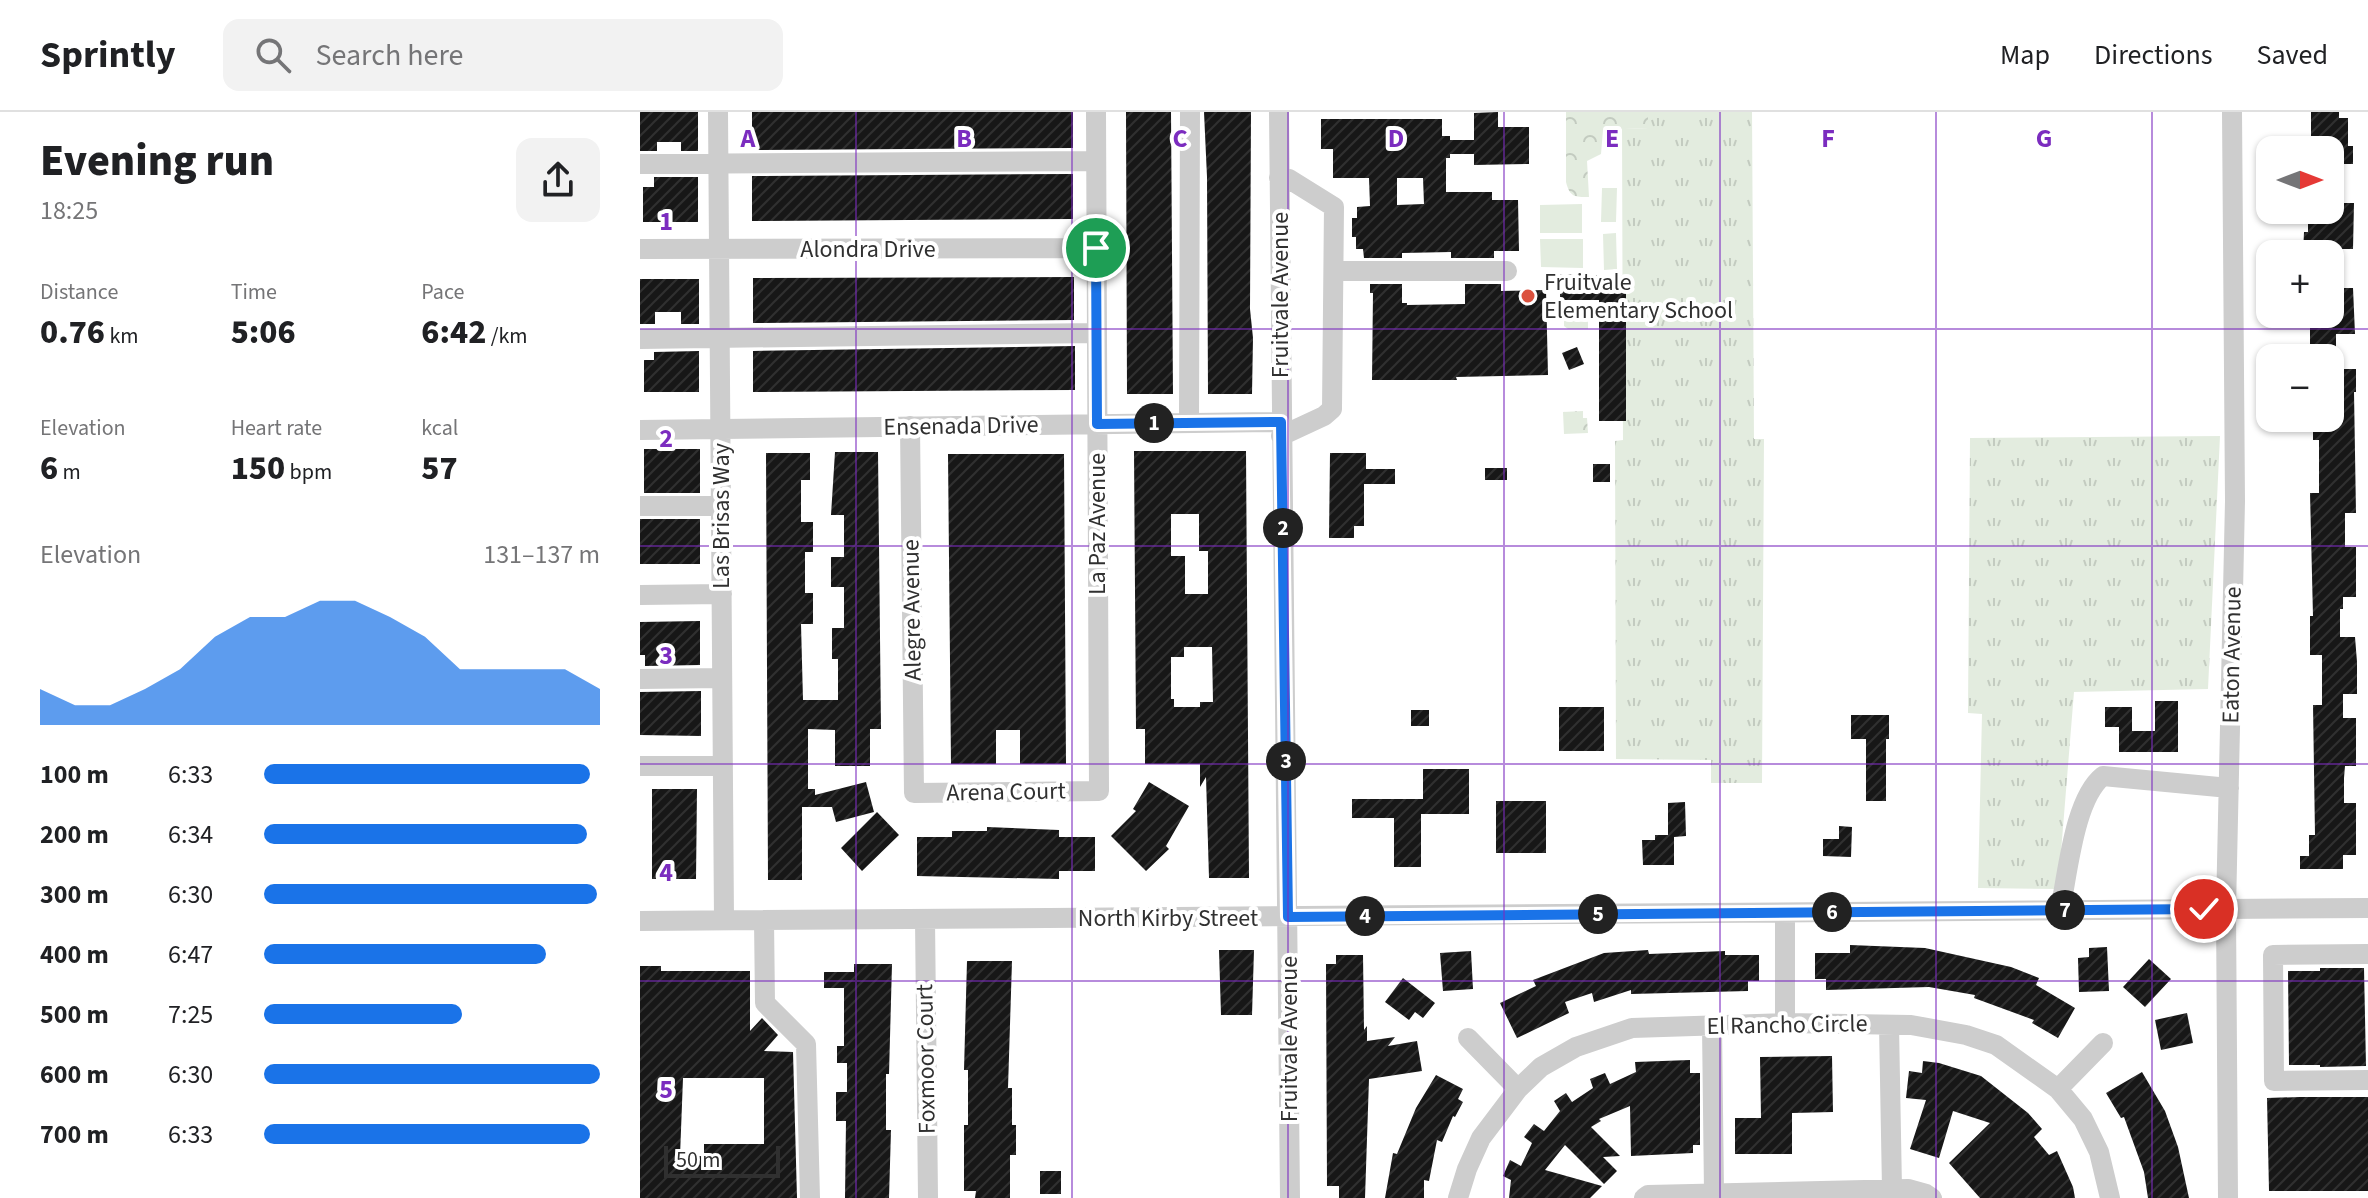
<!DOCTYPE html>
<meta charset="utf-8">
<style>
:root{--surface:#fff;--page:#f2f2f2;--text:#202124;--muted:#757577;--line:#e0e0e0;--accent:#1a73e8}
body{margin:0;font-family:"Source Sans 3",sans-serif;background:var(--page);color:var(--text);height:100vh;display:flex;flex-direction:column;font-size:30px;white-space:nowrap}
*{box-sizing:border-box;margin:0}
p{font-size:26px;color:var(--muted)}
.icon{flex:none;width:44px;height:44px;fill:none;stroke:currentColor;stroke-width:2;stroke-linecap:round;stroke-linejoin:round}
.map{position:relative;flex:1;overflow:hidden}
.side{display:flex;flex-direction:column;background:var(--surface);width:640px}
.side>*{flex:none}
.needle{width:52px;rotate:90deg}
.fabs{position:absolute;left:1616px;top:24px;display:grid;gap:16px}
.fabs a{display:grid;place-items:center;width:88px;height:88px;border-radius:16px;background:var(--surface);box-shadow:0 2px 6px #0004;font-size:40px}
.scale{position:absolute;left:24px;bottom:20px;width:116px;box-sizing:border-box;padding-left:8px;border:4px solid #303030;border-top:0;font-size:22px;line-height:28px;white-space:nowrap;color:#303030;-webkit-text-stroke:6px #fff;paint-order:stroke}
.pin{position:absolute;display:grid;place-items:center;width:68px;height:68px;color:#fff;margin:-34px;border:4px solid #fff;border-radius:50%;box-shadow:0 2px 8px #0007}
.km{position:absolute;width:40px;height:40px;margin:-20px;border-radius:50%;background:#222;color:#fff;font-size:22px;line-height:40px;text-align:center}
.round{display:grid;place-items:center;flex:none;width:84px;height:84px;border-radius:16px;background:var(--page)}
.head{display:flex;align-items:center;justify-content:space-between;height:136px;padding:0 40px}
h1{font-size:44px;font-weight:800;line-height:60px}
.figures{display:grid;grid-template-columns:repeat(3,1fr);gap:12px;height:136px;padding:8px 40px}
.figures div{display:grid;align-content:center}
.figures b{font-size:34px;font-weight:800}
.figures small{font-size:22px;font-weight:400}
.figures p{font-size:22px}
.chart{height:224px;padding:16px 40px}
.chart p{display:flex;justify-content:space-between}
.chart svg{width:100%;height:144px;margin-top:8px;fill:var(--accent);opacity:.7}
ul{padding:0 40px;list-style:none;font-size:26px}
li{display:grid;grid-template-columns:128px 96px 1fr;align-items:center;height:60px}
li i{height:20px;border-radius:10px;background:var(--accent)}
header{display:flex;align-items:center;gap:48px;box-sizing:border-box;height:112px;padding:0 40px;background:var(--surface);border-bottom:2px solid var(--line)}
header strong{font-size:38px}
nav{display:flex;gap:44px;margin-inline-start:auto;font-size:28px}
.search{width:560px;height:72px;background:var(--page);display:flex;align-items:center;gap:20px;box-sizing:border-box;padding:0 28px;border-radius:16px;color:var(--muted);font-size:30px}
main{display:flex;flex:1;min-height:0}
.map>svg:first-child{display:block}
.grass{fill:url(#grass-tufts)}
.forest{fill:url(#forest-crowns)}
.pitch{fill:#e3ecdf}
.building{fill:url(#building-hatch);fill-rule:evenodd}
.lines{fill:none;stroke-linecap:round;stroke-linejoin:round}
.minor{stroke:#cdcdcd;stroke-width:20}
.route-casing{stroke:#fff;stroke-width:16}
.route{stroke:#1a73e8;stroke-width:10}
.grid{fill:none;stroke:#7b2cbf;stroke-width:2;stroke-opacity:0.55}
.poi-dot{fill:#db513e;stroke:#fff;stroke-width:3}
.labels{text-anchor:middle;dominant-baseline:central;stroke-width:8;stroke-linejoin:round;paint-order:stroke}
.street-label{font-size:24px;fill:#303030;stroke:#fff}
.poi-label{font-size:24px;fill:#303030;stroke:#fff;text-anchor:start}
.grid-label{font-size:26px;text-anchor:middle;font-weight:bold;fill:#7b2cbf;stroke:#fff;stroke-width:8;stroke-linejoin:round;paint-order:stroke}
</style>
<header>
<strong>Sprintly</strong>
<div class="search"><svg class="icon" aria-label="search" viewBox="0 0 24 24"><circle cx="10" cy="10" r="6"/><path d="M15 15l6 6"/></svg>Search here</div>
<nav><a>Map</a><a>Directions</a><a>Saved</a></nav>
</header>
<main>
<section class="side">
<div class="head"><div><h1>Evening run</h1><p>18:25</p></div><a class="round"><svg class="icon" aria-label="share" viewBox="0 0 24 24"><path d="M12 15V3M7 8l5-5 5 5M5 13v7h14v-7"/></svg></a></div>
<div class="figures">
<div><p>Distance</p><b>0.76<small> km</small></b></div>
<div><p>Time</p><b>5:06</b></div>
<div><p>Pace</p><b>6:42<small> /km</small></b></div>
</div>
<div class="figures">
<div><p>Elevation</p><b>6<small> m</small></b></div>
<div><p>Heart rate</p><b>150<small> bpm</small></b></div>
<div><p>kcal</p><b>57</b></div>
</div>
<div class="chart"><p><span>Elevation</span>131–137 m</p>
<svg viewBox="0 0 160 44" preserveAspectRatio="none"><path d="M0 44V33L10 38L20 38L30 33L40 27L50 17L60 11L70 11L80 6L90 6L100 11L110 17L120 27L130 27L140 27L150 27L160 33V44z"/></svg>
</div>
<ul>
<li><b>100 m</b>6:33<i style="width:97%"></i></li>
<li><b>200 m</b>6:34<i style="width:96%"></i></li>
<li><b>300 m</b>6:30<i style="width:99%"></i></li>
<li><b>400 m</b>6:47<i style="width:84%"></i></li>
<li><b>500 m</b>7:25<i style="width:59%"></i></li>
<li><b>600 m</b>6:30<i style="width:100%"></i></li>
<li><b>700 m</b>6:33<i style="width:97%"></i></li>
</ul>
</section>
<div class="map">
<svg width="1728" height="1086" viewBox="0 0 1728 1086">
<defs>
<pattern id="grass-tufts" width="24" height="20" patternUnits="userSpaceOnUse" patternTransform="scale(2)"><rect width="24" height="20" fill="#e3ecdf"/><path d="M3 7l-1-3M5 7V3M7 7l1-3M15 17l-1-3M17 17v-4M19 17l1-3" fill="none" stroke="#c3cbc0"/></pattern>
<pattern id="forest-crowns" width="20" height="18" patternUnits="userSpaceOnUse" patternTransform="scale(2)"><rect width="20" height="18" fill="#e3ecdf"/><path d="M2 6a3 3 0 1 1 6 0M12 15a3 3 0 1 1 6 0" fill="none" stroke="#c3cbc0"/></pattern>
<pattern id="building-hatch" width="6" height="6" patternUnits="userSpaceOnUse" patternTransform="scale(2)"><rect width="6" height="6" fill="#171717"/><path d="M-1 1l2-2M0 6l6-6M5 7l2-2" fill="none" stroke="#303030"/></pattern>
</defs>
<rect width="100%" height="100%" fill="#fff"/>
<path class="grass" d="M1008 0H1112L1114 327H1124L1122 671H1071V648L976 647 975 329 983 328 982 17 1008 16Z
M1580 324 1568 577 1434 580 1418 777 1338 776 1342 602 1328 601 1330 326Z"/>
<path class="forest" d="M926 0H1008V16L963 18 961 42 947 49 949 85C934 85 930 85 926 70Z
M948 193V217H928L924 214V208H910L911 194Z
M943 299V306H947L948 321 924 322 923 300Z"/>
<path class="pitch" d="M962 76H977L976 110H961Z
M942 92V121H900V93Z
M976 121 977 157 964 158 963 122Z
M900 127H943V156L901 155Z"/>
<path class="building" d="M0 0H58V39H41V30H17V39H0Z
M112 0H433V36L112 38Z
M486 0H531L533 282H487Z
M564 0H611L610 197 613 226 612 282H568L567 65Z
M858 0V15H889V52L834 53V42H810V46H806V80H852V88H878L879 139H854V146H811V140L762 141V146H724L723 137H716V125H712V106H717V95L730 94 729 66H693V37H681V7H802V24H810V28H834V1ZM757 66H783L784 92 757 93Z
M1671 0H1699V6H1708V34H1713V52H1690V38H1671Z
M433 62V107L112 109V64Z
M14 65H58V110H3V75H14Z
M1690 80H1703V91H1714L1713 137H1699V142H1663L1664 120H1668V98H1690Z
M920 162 986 164V309H959V188H920Z
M434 165V208L113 211V166Z
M0 167H59V212H41V200H15V212H0Z
M730 172H762V191H767V193L825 192V172H861V179L906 178 908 263 816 265 817 268H732L733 181H730Z
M1690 176H1713L1715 222H1696V243H1670V205H1690Z
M435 234V278L113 280V239Z
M937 235 944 252 929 258 922 241Z
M59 239V280H4V248H14V240Z
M1690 257H1716V280H1714L1716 401H1705V435H1716V485H1703V497H1700V525H1715L1717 550V582H1703V606H1716V654H1705L1704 666V691H1716V743H1703V757H1660V744H1669V723H1675L1673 593H1682V543H1670V504H1673L1670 381H1679V328H1673V306H1690Z
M4 337H60V381H4Z
M494 339H606L609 766H569L566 665 560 675V652H505V617H496ZM531 402H559V439H568V482H545V444H531ZM544 535H572L573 590H560V595H534V587H531V545H544Z
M195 340H238L241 617H230V654H195V618L168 617V677H175V683L226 670 234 700 196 710 192 695H162V768H128L126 341H170V368H161V410H173V440H165V481H173V512H161L163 588H198V547H192V516H204V475H191V445H204V403H191Z
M690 341H726V357H755V372H724V414H714V426H689Z
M308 342H424L426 652H380V618H356V652H311Z
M953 352H970V370H953Z
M845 356H867V368H845Z
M0 407H60V452H0Z
M60 509V553L5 554V543H0V510Z
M61 579V624L0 623V580Z
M1515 589H1538V640H1479V615H1465V595H1492V619H1515Z
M919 595H964V639H919Z
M771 598H789V614H771Z
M1211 603H1249V627H1246V689H1226V627H1211Z
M783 657H829V702H781V755H754V706H712V687H783Z
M509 670 549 694 526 734 529 737 506 759 471 724 496 699 493 697Z
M12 677H57L56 767H12Z
M856 689H906V741H856Z
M1045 690 1046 724 1034 725V753H1003L1002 728H1015V723H1028V691Z
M237 700 259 723 222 759 201 736Z
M1199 714 1212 715 1211 745 1183 744V727H1199Z
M347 715 419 718V725H455V759H419V767L277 764V725H312V719H347Z
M1210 833 1285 836 1371 855 1399 866 1396 873 1435 896 1418 926 1392 911 1394 908 1334 886 1335 883 1289 875 1186 878V867H1175V841H1210Z
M1467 835 1469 879 1439 880 1438 846 1449 845V836Z
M579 838H614L612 903H581Z
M1008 838 1009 842 1085 839V843H1119V869H1108V879L991 882V878L954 890 952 881 925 890 929 901 877 926 860 891 896 874 893 868 964 841Z
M831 839 833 877 803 879 800 841Z
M696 843H723L724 918 727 914V929L755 925 748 934 777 929 782 959 729 967 725 1086H699V1074H687L686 852H696Z
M1509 847 1531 867 1505 895 1483 875Z
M327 849H372L368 976H372V1013H376V1043H370V1086H335L336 1079H324V1013H328V958H324Z
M214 852H252L249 962H246V1018H251L249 1086H205L206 1009H196V980H207V951H197V934H204V876H184V860H214Z
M0 854H21V859H110V919L122 906 138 923 124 939 153 940 157 1086H0ZM43 966H124V1032H64V1044H40Z
M1680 856H1724L1726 954 1680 955V953H1649L1648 859H1680Z
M763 866 795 891 783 906 775 900 769 908 745 890Z
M1547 901 1553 931 1521 938 1515 908Z
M1192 944 1193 1000 1152 1001V1042H1095V1006H1121L1120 945Z
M1050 948V961H1060V1033H1053V1041L991 1044 990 994 959 1007 961 1009 951 1015 980 1044 963 1045 977 1059 964 1072 925 1033 905 1058 962 1074 950 1086H869L871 1068 863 1064 870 1048 881 1054 892 1031 884 1025 894 1012 904 1019 920 999 914 989 926 981 932 990 953 976 950 967 965 961 970 972 996 960 995 950Z
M1283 949 1299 951 1341 964 1388 1001 1402 1017 1394 1025 1409 1043 1417 1039 1433 1075 1435 1086H1340L1309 1051 1350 1011 1313 999 1299 1046 1270 1037 1286 988 1266 986 1269 959 1282 961Z
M1502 960 1525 999 1538 1035 1549 1086H1508L1504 1060 1484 1005 1481 1006 1466 981Z
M796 963 823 977 818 987 823 990 815 1005 813 1004 802 1030 797 1028 789 1069 784 1068V1086H745L753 1041 757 1042 776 996Z
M1660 985H1728V1079H1629L1627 986Z
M400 1059H421V1082H400Z"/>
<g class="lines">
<path class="minor" d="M78 0 84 808
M639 0 650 1086
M0 52 456 49
M639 66 649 67 694 95 692 297 684 304 641 324
M0 137 456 136
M694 159H867
M0 227 457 221
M549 311 550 0
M270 314 274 681 459 679 456 0
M0 318 641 310
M0 394H81
M0 483 82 482
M0 567 82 566
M0 654H83
M1420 798C1428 761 1434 687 1463 664L1589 676
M1145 801V911
M285 807 288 1086
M124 808 125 891 166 932 170 1086
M0 809 1728 796
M1728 842 1633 843 1634 969 1728 968
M1249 913 1252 1077
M1072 914 1074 1081
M828 926 878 977
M1418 977 1463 931
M818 1086 827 1057 841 1026 878 977 901 955 936 935 992 916 1145 911 1271 913 1326 923 1356 933 1418 977 1443 1007 1459 1040 1470 1086
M1004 1086 1008 1083 1268 1077 1286 1082 1292 1086
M1588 1086 1586 797 1595 389 1592 0"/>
</g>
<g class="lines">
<g class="route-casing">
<path id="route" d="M456 136 457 312 641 310 648 805 1564 797"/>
</g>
<use href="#route" class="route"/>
</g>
<path class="grid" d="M216 0V1086M432 0V1086M648 0V1086M864 0V1086M1080 0V1086M1296 0V1086M1512 0V1086M0 217H1728M0 434H1728M0 652H1728M0 869H1728"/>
<circle class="poi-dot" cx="888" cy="184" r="8"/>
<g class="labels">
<g class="street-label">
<text x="228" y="137">Alondra Drive</text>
<text transform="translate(640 183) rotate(-90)">Fruitvale Avenue</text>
<text transform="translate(321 314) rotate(-1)">Ensenada Drive</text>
<text transform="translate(81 404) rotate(-90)">Las Brisas Way</text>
<text transform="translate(457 412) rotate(-90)">La Paz Avenue</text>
<text transform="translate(272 498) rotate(-91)">Alegre Avenue</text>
<text transform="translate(1592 543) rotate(-89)">Eaton Avenue</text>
<text transform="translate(366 680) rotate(-1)">Arena Court</text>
<text x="528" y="806">North Kirby Street</text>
<text transform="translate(1147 913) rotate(-1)">El Rancho Circle</text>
<text transform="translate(649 927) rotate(-90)">Fruitvale Avenue</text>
<text transform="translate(286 947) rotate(-91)">Foxmoor Court</text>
</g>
<g class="poi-label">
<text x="904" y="170">Fruitvale<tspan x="904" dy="28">Elementary School</tspan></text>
</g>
</g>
<g class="grid-label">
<text x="108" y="35">A</text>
<text x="324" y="35">B</text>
<text x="540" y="35">C</text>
<text x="756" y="35">D</text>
<text x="972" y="35">E</text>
<text x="1188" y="35">F</text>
<text x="1404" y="35">G</text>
<text x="26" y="118">1</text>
<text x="26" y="335">2</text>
<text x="26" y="552">3</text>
<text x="26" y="769">4</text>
<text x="26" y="986">5</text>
</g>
</svg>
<div class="fabs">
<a><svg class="needle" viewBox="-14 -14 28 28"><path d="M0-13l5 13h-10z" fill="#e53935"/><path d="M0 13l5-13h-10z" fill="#757577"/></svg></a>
<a>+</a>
<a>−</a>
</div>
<div class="scale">50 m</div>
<div class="pin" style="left:456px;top:136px;background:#1e9e55"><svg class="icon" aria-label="arrive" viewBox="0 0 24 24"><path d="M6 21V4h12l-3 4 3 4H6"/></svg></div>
<div class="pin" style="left:1564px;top:797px;background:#d93025"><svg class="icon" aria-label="check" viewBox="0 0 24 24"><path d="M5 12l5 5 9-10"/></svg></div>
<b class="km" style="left:514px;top:311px">1</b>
<b class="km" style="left:643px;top:416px">2</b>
<b class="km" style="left:646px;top:649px">3</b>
<b class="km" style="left:725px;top:804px">4</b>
<b class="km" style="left:958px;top:802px">5</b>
<b class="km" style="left:1192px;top:800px">6</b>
<b class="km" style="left:1425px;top:798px">7</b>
</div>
</main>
